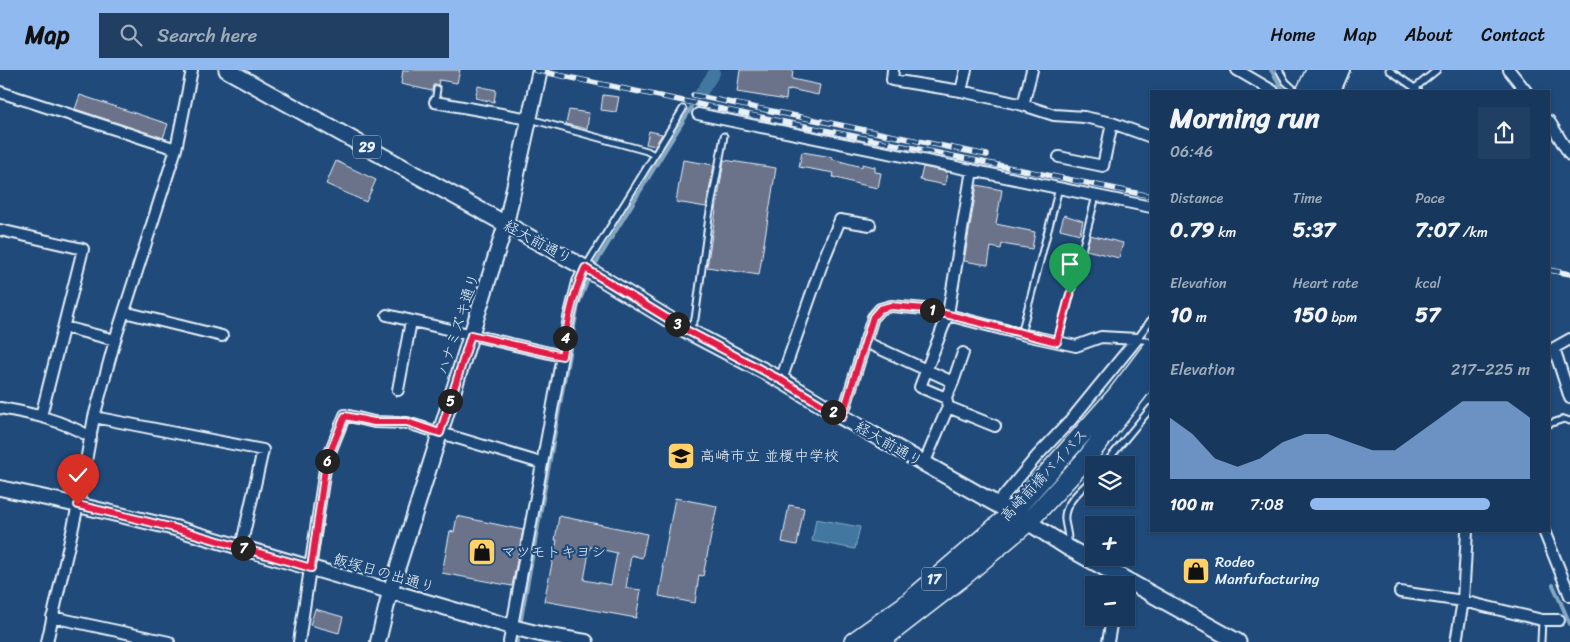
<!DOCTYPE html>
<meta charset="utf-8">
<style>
:root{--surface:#17385c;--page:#203f62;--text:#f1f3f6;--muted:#9eacbb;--line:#365272;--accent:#90b9f0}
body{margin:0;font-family:Sriracha,"Klee One",sans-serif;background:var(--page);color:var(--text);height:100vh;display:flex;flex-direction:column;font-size:19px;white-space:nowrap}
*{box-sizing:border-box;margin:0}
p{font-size:16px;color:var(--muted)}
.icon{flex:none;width:28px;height:28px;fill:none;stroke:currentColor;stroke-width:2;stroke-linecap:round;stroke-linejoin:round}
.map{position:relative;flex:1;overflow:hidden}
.panel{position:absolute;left:1150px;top:20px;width:400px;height:442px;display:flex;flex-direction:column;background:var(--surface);border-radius:0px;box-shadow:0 1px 4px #0004,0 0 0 1px var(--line)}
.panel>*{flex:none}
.fabs{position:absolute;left:1085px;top:386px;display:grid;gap:10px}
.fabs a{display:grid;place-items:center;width:50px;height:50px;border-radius:0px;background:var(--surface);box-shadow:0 1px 4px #0004,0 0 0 1px var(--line);font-size:25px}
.pin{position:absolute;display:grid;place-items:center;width:42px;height:42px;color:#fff;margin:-51px -21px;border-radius:50% 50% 50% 0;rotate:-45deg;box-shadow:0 0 5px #0007}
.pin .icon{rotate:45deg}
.km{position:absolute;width:25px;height:25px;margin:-12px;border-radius:50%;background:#222;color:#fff;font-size:14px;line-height:25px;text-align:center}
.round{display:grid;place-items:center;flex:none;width:52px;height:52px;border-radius:0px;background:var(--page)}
.summary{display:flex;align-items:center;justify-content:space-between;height:85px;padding:0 20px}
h1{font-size:28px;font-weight:800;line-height:38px}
.stats{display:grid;grid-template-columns:repeat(3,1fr);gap:8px;height:85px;padding:5px 20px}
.stats div{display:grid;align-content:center}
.stats b{font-size:21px;font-weight:800}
.stats small{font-size:14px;font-weight:400}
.stats p{font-size:14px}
.chart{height:140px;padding:10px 20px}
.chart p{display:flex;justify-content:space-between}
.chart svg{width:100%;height:90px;margin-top:5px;fill:var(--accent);opacity:.7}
ul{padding:0 20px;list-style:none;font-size:16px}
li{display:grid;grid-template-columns:80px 60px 1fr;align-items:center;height:38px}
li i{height:12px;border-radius:6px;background:var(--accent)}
header{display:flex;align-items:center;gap:30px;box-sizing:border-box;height:70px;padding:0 25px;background:var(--accent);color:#111}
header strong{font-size:24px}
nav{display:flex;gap:28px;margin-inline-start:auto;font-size:18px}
.search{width:350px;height:45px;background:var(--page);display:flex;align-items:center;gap:12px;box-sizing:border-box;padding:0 18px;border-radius:0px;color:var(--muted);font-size:19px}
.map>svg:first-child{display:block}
.water{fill:#4378a0;stroke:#85a8c3}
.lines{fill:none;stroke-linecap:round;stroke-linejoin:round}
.stream{stroke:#85a8c3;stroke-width:4}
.canal{stroke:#4378a0;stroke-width:12}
.building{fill:#6a738a;stroke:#e8f1f8;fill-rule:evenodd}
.lane-casing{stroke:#e8f1f8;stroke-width:9}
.street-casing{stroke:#e8f1f8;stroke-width:14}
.secondary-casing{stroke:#e8f1f8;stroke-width:18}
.primary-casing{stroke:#e8f1f8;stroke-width:19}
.highway-casing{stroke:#e8f1f8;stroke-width:21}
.lane{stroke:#1f4a7a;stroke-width:5}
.street{stroke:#1f4a7a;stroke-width:10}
.secondary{stroke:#1f4a7a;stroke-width:14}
.primary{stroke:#1f4a7a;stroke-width:15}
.highway{stroke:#1f4a7a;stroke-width:18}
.rail-casing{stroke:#e8f1f8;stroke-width:5.5}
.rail{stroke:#1f4a7a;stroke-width:4;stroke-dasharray:11;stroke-linecap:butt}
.route-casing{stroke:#fff;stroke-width:10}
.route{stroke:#e11d48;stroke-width:6}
.labels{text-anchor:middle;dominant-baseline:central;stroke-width:4.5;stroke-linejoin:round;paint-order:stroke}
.shield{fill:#1f4a7a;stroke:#acbfd2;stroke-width:1}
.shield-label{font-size:14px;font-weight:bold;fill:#e8f1f8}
.street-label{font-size:15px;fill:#e8f1f8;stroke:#1f4a7a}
.poi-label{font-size:15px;fill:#e8f1f8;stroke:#1f4a7a;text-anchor:start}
</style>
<header>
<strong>Map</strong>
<div class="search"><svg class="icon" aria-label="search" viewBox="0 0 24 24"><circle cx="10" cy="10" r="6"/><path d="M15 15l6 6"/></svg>Search here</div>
<nav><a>Home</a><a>Map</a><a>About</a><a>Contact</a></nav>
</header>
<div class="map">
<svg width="1570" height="572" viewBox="0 0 1570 572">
<rect width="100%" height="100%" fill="#1f4a7a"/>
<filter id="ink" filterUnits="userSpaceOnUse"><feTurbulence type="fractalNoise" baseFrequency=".02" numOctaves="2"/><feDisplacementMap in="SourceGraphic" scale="10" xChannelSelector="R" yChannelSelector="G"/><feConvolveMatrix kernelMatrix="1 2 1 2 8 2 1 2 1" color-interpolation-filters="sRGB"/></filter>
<g filter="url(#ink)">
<path class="water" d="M816 449 860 457 855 479 812 471Z"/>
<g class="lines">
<path class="stream" d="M1271 0 1284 21
M593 198 691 38
M1553 515 1570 554
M520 555 578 235 590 205
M517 572 519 562"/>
<path class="canal" d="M701 23 714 3"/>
</g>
<path class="building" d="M403 0H460L457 13 439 10 438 15H433L432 21 401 14Z
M740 0H793L792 9 820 15 818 25 790 19V21L787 20 786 30 737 22Z
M478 16 496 20 494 32 475 28Z
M80 25 168 54 163 68 75 39Z
M603 25 619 27 616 42 601 40Z
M569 40 589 43 587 59 566 54Z
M649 61 662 64 655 76 646 74Z
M802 82 832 87V89L862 97V94L875 97V102L881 103 878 118 858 114 833 107 834 103 799 97Z
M683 90 714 95 706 137 676 132Z
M724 90 776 98 759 205 707 197Z
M336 91 376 110 366 132 326 114Z
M923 97 947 102 945 115 920 110Z
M977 115 1002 120 996 154 1035 162 1032 179 1002 174 1001 179 991 177 988 195 964 191Z
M1064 145 1083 151 1080 164 1060 159Z
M1090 165 1123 173 1119 188 1086 180Z
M675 428 717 436 703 506 699 505 695 533 659 526 664 498H662Z
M789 435 804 438 797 475 782 472Z
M457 446 523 460 512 516 442 503 450 461 454 462Z
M559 446 647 464 642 488 631 485 626 518 641 520 636 548 544 531 557 470H555ZM590 477 617 483 611 515 584 510Z
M315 539 343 547 339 563 310 555Z"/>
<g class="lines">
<g class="lane-casing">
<path id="lane" d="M1279 0 1286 12 1296 21
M1389 0 1419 21
M1415 18 1437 0
M435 32 437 19
M530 49 647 81 654 85
M586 196 683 39
M689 259 695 249 709 147 724 66
M1021 264 1059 118
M1148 271 1137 269 1151 250
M1058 272 1096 126
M1549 354 1564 349 1570 351
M1104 395 1151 338
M1068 474C1069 465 1066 459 1065 450 1063 433 1083 418 1094 407
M1541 572 1542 550"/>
</g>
<g class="street-casing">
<path id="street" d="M893 0 892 10 961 21 1023 35 1054 45 1084 47 1112 53 1151 67
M1237 0 1273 21
M1509 0 1526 21
M961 21 966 0
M1335 21 1344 0
M0 22 176 79
M435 32 529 49
M1023 35 1032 0
M698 44 1151 137
M1549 51 1570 85
M1059 87 1103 96 1112 53
M0 160 83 179 41 346
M124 242 222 266
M387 245 562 286
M64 257 115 270
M1570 269 1554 278 1570 328
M865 272 953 312 946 328
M781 310 823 191 840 150 870 155
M953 312 963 283
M398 320 411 251
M948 337 995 356
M0 338C35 344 60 350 91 367
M94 347 263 380 241 477
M842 347 873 247 880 239 891 236 925 239 1021 264 1076 276 1101 267 1137 269
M924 394 948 337 946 328 920 317 948 244 972 100
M997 434 1037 386 1071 350 1137 269
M1544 461 1570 526
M1400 522 1463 531 1542 550H1559
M52 547 169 572
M47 572 78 435 94 347 115 270 176 79 192 0
M299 572 326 392 345 345 374 352 407 353 541 393
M509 572 569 248 578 212 585 198
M1108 572 1112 549
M1456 572 1463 531 1467 461"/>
</g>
<g class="secondary-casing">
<path id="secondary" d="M0 418 78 435 175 458 512 557 544 565 586 572
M378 572 390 522 506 154 540 0"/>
</g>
<g class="primary-casing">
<path id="primary" d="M227 0 585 198 688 261 781 310 842 347 1028 452 1067 477 1238 572"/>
</g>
<g class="highway-casing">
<path id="highway" d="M1306 21 1316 0
M1323 21 1333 0
M853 572 905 535 1012 443 1116 326 1151 280
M879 572 959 510 1028 452 1086 389 1151 305"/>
</g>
<use href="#lane" class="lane"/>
<use href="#street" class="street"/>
<use href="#secondary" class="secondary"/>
<use href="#primary" class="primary"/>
<use href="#highway" class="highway"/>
<g class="rail-casing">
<path id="rail" d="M534 0 789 53 1151 126
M693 25 987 85
M1549 200 1570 204"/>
</g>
<use href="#rail" class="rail"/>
</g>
</g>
<g class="lines" filter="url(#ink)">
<g class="route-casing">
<path id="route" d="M78 435 174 458 311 498 326 392 345 346 374 352H407L440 363 471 265 562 286C567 256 572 226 585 198L688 261 781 310 842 347 873 247 880 239 891 236 925 239 1057 272 1070 224"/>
</g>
<use href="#route" class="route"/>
</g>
<defs>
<g id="school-square" transform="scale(1.4375)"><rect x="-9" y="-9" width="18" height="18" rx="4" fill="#ffd166" stroke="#1f4a7a"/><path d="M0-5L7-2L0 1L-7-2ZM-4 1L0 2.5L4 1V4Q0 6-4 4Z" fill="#111"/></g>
<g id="shop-square" transform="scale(1.4375)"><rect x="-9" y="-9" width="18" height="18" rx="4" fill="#ffd166" stroke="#1f4a7a"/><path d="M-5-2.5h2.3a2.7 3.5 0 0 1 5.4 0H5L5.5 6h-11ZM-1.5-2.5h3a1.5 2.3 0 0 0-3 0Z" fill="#111"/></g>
</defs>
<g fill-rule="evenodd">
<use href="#school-square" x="681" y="386"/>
<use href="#shop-square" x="482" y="482"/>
<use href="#shop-square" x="1196" y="501"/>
</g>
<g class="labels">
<g class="shield">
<rect x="353" y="65.5" width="28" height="23" rx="4"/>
<rect x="921.5" y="497.5" width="25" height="23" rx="4"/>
</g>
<g class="shield-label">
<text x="367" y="77">29</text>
<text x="934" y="509">17</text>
</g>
<g class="street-label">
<text transform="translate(538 172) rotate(29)">経大前通り</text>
<text transform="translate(458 254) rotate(-72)">ハナミズキ通り</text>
<text transform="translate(889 374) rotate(30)">経大前通り</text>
<text transform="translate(1044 405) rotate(-47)">高崎前橋バイパス</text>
<text transform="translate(384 503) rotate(16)">飯塚日の出通り</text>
</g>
<g class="poi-label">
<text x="700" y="386">高崎市立 並榎中学校</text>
<text x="501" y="482">マツモトキヨシ</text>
<text x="1215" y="492">Rodeo<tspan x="1215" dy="17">Manfufacturing</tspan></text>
</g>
</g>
</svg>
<div class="fabs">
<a><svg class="icon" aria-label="layers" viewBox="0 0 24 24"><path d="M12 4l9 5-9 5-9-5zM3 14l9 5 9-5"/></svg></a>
<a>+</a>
<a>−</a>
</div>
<div class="pin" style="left:1070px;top:224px;background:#1e9e55"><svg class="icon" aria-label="arrive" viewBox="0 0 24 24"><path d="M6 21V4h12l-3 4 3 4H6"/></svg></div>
<div class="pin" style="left:78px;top:435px;background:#d93025"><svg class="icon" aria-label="check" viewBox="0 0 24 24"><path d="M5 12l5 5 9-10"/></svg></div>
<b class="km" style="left:932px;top:240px">1</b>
<b class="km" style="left:833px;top:342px">2</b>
<b class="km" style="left:677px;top:254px">3</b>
<b class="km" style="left:565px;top:268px">4</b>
<b class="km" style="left:450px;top:331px">5</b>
<b class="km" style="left:327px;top:391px">6</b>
<b class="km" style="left:243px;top:478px">7</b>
<section class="panel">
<div class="summary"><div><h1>Morning run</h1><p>06:46</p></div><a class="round"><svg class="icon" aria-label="share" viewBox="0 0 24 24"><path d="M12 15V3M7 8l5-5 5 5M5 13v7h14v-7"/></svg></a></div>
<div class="stats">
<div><p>Distance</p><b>0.79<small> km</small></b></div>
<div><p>Time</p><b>5:37</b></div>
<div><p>Pace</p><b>7:07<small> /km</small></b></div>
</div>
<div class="stats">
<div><p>Elevation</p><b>10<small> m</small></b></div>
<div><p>Heart rate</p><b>150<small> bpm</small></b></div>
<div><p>kcal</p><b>57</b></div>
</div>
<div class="chart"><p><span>Elevation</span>217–225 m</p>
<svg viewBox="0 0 160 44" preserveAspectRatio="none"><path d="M0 44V14L10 22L20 34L30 38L40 34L50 26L60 22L70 22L80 26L90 30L100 30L110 22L120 14L130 6L140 6L150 6L160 14V44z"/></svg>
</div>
<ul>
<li><b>100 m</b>7:08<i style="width:82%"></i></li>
</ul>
</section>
</div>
